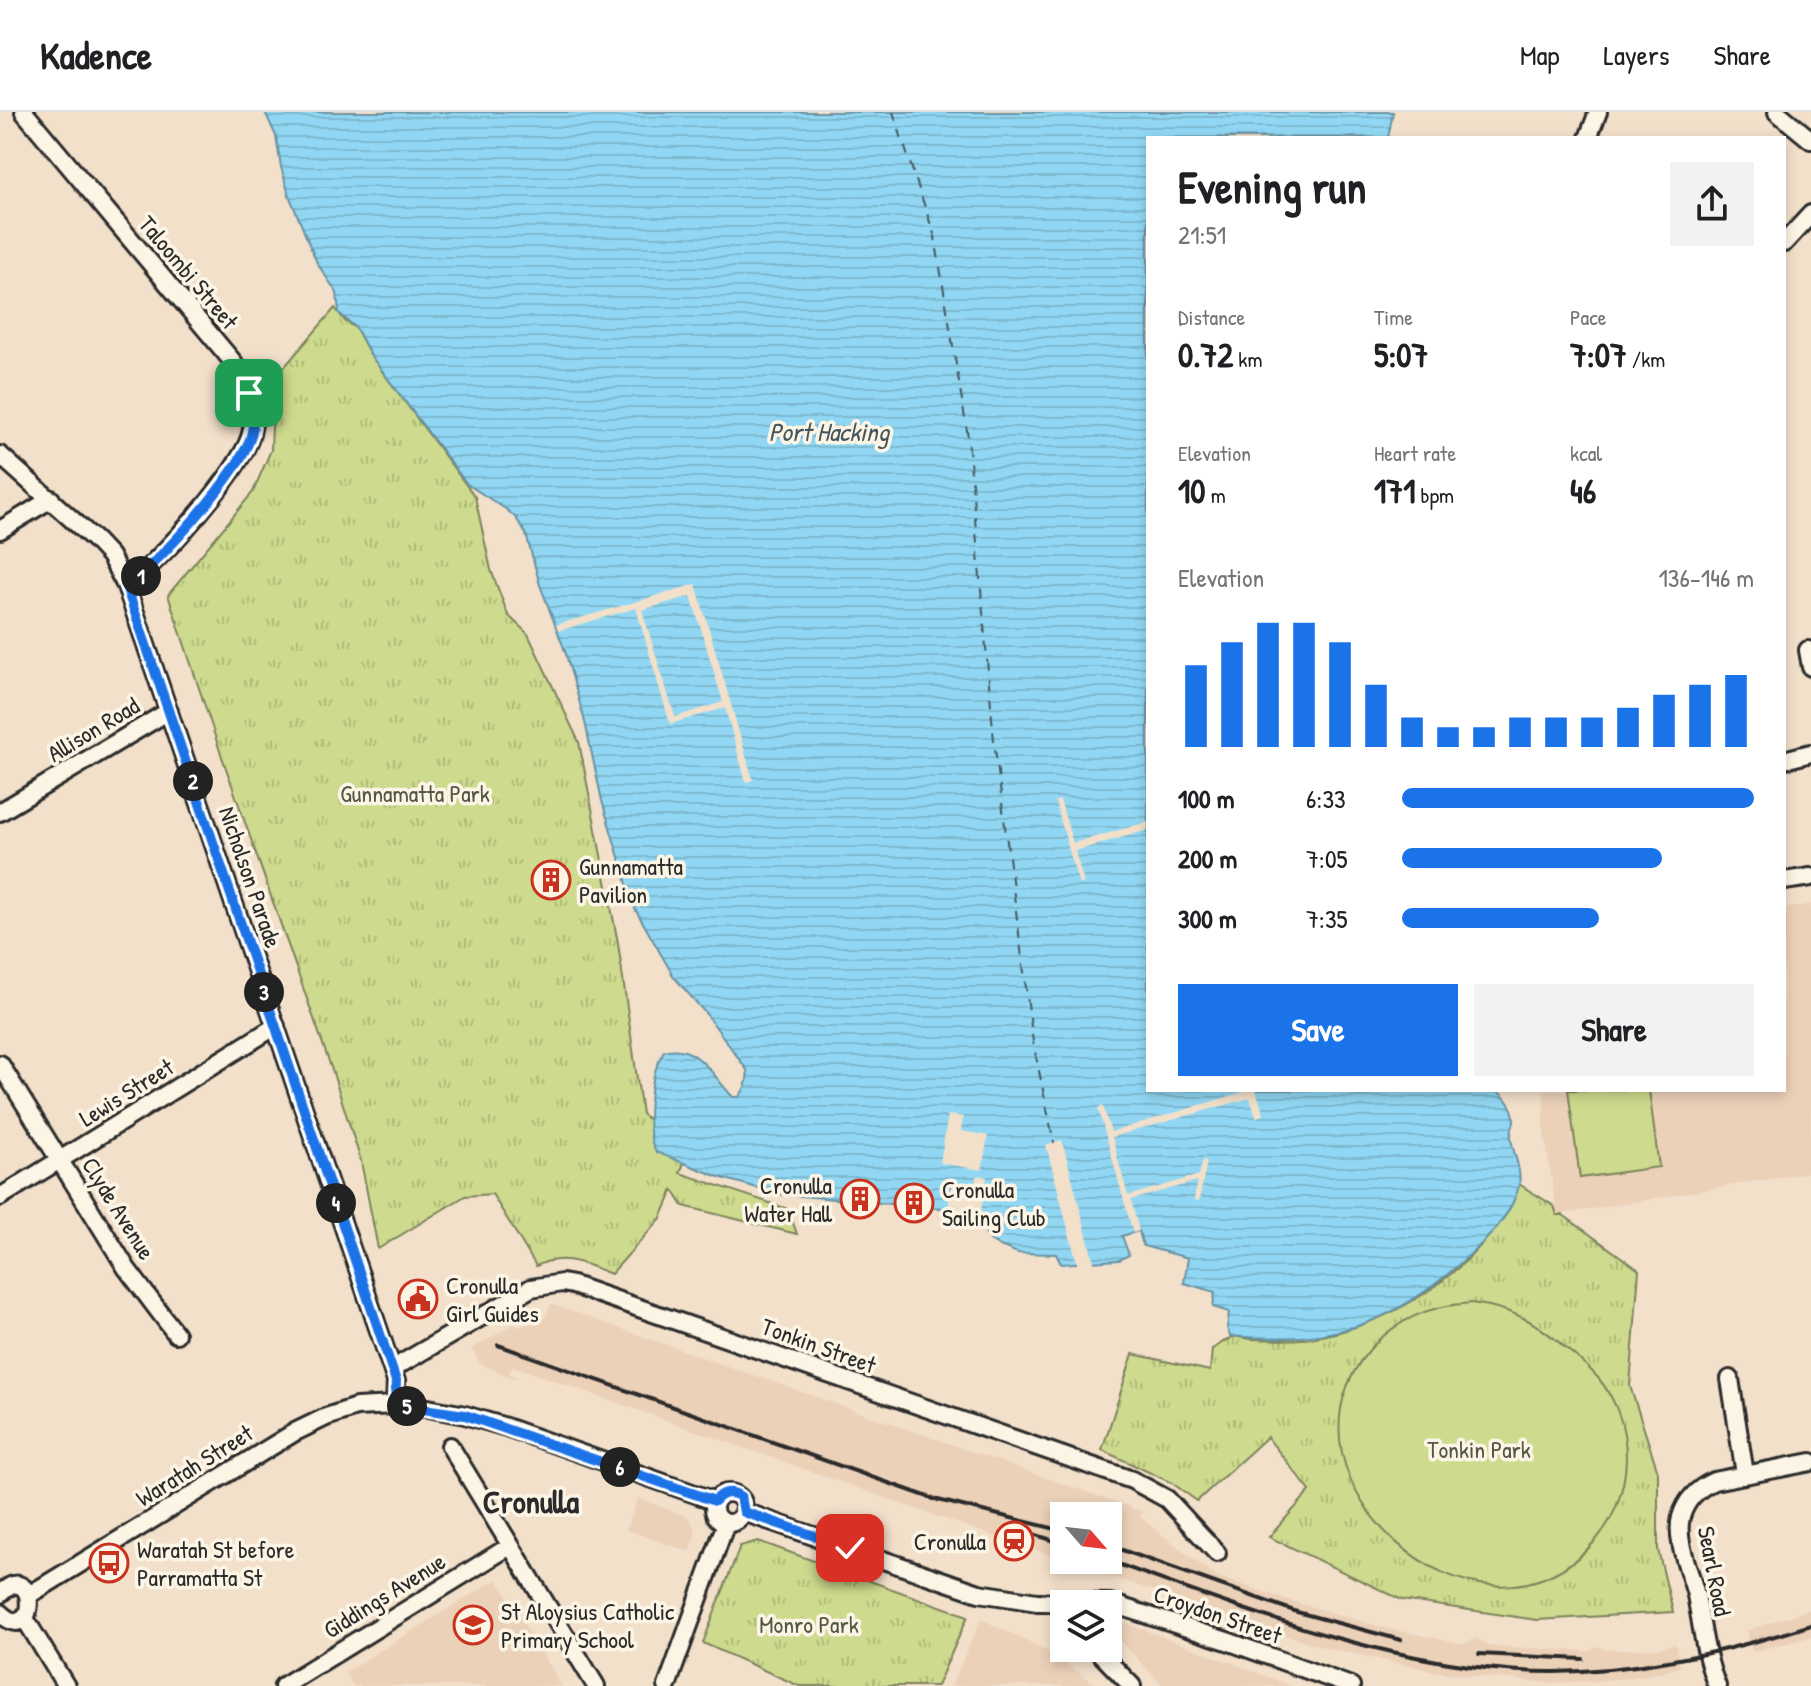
<!DOCTYPE html>
<meta charset="utf-8">
<style>
:root{--surface:#fff;--page:#f2f2f2;--text:#202124;--muted:#757577;--line:#e0e0e0;--accent:#1a73e8}
body{margin:0;font-family:"Patrick Hand",sans-serif;background:var(--page);color:var(--text);height:100vh;display:flex;flex-direction:column;font-size:30px;white-space:nowrap}
*{box-sizing:border-box;margin:0}
p{font-size:26px;color:var(--muted)}
.icon{flex:none;width:44px;height:44px;fill:none;stroke:currentColor;stroke-width:2;stroke-linecap:round;stroke-linejoin:round}
.map{position:relative;flex:1;overflow:hidden}
.side{position:absolute;left:1146px;top:24px;width:640px;height:956px;display:flex;flex-direction:column;background:var(--surface);border-radius:0px;box-shadow:0 4px 12px #0003}
.side>*{flex:none}
.needle{width:52px;rotate:118deg}
.controls{position:absolute;left:1050px;top:1390px;display:grid;gap:16px}
.controls a{display:grid;place-items:center;width:72px;height:72px;border-radius:0px;background:var(--surface);box-shadow:0 4px 12px #0003;font-size:40px}
.pin{position:absolute;display:grid;place-items:center;width:68px;height:68px;color:#fff;margin:-34px;border-radius:16px;box-shadow:0 4px 12px #0006}
.km{position:absolute;width:40px;height:40px;margin:-20px;border-radius:50%;background:#222;color:#fff;font-size:22px;line-height:40px;text-align:center}
.round{display:grid;place-items:center;flex:none;width:84px;height:84px;border-radius:0px;background:var(--page)}
.overview{display:flex;align-items:center;justify-content:space-between;height:136px;padding:0 32px}
h1{font-size:44px;font-weight:700;line-height:60px}
.figures{display:grid;grid-template-columns:repeat(3,1fr);gap:12px;height:136px;padding:8px 32px}
.figures div{display:grid;align-content:center}
.figures b{font-size:34px;font-weight:700}
.figures small{font-size:22px;font-weight:400}
.figures p{font-size:22px}
.chart{height:224px;padding:16px 32px}
.chart p{display:flex;justify-content:space-between}
.chart svg{width:100%;height:144px;margin-top:8px;stroke:var(--accent);stroke-width:6}
.button{display:flex;gap:16px;margin-top:auto;padding:16px 32px}
.button a{flex:1;height:92px;border-radius:0px;background:var(--accent);color:#fff;font-size:32px;font-weight:700;line-height:92px;text-align:center}
.button a+a{background:var(--page);color:var(--text)}
ul{padding:0 32px;list-style:none;font-size:26px}
li{display:grid;grid-template-columns:128px 96px 1fr;align-items:center;height:60px}
li i{height:20px;border-radius:10px;background:var(--accent)}
header{display:flex;align-items:center;gap:48px;box-sizing:border-box;height:112px;padding:0 40px;background:var(--surface);border-bottom:2px solid var(--line)}
header strong{font-size:38px}
nav{display:flex;gap:44px;margin-inline-start:auto;font-size:28px}
.map>svg:first-child{display:block}
.built{fill:#ecd1b9;fill-rule:evenodd}
.grass{fill:url(#grass-tufts);stroke:#7c825c;stroke-width:2}
.garden{fill:#ceda8d;stroke:#7c825c;stroke-width:2}
.water{fill:url(#water-rules);stroke:#6892a3;stroke-width:2}
.pier{fill:#f3e0cb;fill-rule:evenodd}
.lines{fill:none;stroke-linecap:round;stroke-linejoin:round}
.ferry{stroke:#44565d;stroke-width:2;stroke-dasharray:10 8;stroke-linecap:butt}
.minor-casing{stroke:#2b2b2b;stroke-width:22}
.minor{stroke:#fcf5e5;stroke-width:16}
.rail{stroke:#2b2b2b;stroke-width:4}
.route-casing{stroke:#fff;stroke-width:16}
.route{stroke:#1a73e8;stroke-width:10}
.labels{text-anchor:middle;dominant-baseline:central;stroke-width:7;stroke-linejoin:round;paint-order:stroke}
.street-label{font-size:24px;fill:#2b2b2b;stroke:#fcf5e5}
.park-label{font-size:24px;fill:#545744;stroke:#fcf5e5}
.poi-label{font-size:24px;fill:#2b2b2b;stroke:#fcf5e5;text-anchor:start}
.water-label{font-size:26px;font-style:italic;fill:#44565d;stroke:#fcf5e5}
.district-label{font-size:32px;font-weight:bold;fill:#2b2b2b;stroke:#fcf5e5}
</style>
<header>
<strong>Kadence</strong>
<nav><a>Map</a><a>Layers</a><a>Share</a></nav>
</header>
<div class="map">
<svg width="1811" height="1574" viewBox="0 0 1811 1574">
<defs>
<pattern id="grass-tufts" width="24" height="20" patternUnits="userSpaceOnUse" patternTransform="scale(2)"><rect width="24" height="20" fill="#ceda8d"/><path d="M3 7l-1-3M5 7V3M7 7l1-3M15 17l-1-3M17 17v-4M19 17l1-3" fill="none" stroke="#b1bb7a"/></pattern>
<pattern id="water-rules" width="6" height="5" patternUnits="userSpaceOnUse" patternTransform="scale(2)"><rect width="6" height="5" fill="#91d7f3"/><path d="M0 2.5h6" fill="none" stroke="#7db9d0"/></pattern>
</defs>
<rect width="100%" height="100%" fill="#f3e0cb"/>
<filter id="ink" filterUnits="userSpaceOnUse"><feTurbulence type="fractalNoise" baseFrequency=".0125" numOctaves="2"/><feDisplacementMap in="SourceGraphic" scale="16" xChannelSelector="R" yChannelSelector="G"/><feConvolveMatrix kernelMatrix="1 2 1 2 8 2 1 2 1" color-interpolation-filters="sRGB"/></filter>
<g filter="url(#ink)">
<path class="built" d="M1811 792V1060L1557 1103 1543 1014 1544 978H1784V797Z
M551 1192 1141 1399 1140 1405 1214 1463 1272 1483 1385 1516 1464 1532 1475 1526 1490 1534 1590 1539 1597 1534 1607 1538 1657 1536 1676 1532 1680 1555 1650 1563 1600 1569 1548 1571 1442 1561 1324 1535 1246 1511 953 1410 513 1254 509 1262 516 1265V1267L480 1252 472 1237 514 1212 520 1215 545 1206ZM1064 1404H1108V1448H1064Z
M638 1386 689 1405 696 1420 690 1440 626 1418Z
M497 1467 562 1574H353L345 1560Z
M1811 1497V1525L1752 1540 1747 1518Z
M1110 1505 1216 1545 1292 1574H1163L1108 1516Z
M981 1507 1042 1536 1099 1574H951Z"/>
<path class="grass" d="M335 196 345 209 356 216 371 244 475 385 491 458 508 503 528 522 579 630 618 831 642 1002 688 1041 680 1061 788 1097 797 1122 683 1094 673 1078 661 1106 611 1162C585 1152 563 1140 536 1154L492 1082 465 1084 378 1137 361 1049 333 961 221 642 168 483 253 380 271 338 274 267Z
M1519 1072 1554 1094 1557 1103H1563L1639 1158 1630 1274 1658 1360V1438L1673 1500 1537 1508 1402 1488 1269 1425 1310 1379 1267 1325 1197 1389 1172 1371 1102 1338 1133 1242 1210 1259 1212 1237C1218 1234 1226 1227 1233 1225 1238 1224 1245 1227 1251 1227 1271 1228 1292 1229 1312 1226 1395 1213 1488 1152 1519 1072Z
M758 1429 968 1504 937 1574H799L703 1531 740 1434Z"/>
<path class="garden" d="M1568 978H1649L1659 1055 1580 1066Z
M1472 1191C1515 1197 1536 1210 1568 1238 1579 1247 1590 1256 1599 1267 1637 1314 1634 1384 1595 1429 1480 1563 1257 1365 1371 1236 1398 1206 1432 1193 1472 1191Z"/>
<path class="water" d="M265 0H1393L1388 26H1148V978H1496C1505 985 1514 995 1514 1008 1514 1014 1510 1019 1511 1026 1513 1042 1522 1057 1519 1074 1512 1103 1487 1128 1465 1147 1394 1213 1327 1234 1230 1224L1227 1216 1229 1200 1213 1195 1215 1180 1184 1171 1188 1146 1143 1134 1139 1119 1122 1124 1129 1143 1119 1148 1061 1152 1056 1142 1018 1141 1000 1134 990 1128 976 1106 959 1098 778 1082 719 1065 656 1040C643 1017 650 960 664 939 698 930 713 965 733 985H739C746 976 749 968 747 958L707 903 674 865 634 795 602 689 585 610 565 539 540 473 526 422 516 406 507 398 467 372 371 244 356 216 339 201 337 181 317 151 289 83 281 55 276 24Z"/>
<path class="pier" d="M696 472 753 668 746 670 725 596 670 612 636 496 558 519 556 513ZM691 484 723 590 675 605 642 498Z
M1060 688 1073 731 1148 710V718L1075 739 1084 771 1079 773 1055 689Z
M1250 978H1256L1264 1003 1256 1005 1250 986 1112 1025 1128 1084 1199 1063 1203 1048 1207 1049 1199 1089 1194 1088 1197 1069 1131 1088 1139 1119 1133 1121 1098 996 1103 994 1111 1020Z
M948 1003 963 1005 961 1019 988 1024 982 1058 940 1051Z
M1062 1028 1095 1154 1078 1155 1046 1033Z
M977 1063 987 1065 978 1115 970 1106 947 1101 953 1070 974 1074Z"/>
<g class="lines">
<path class="ferry" d="M893 0 935 125 968 325 994 629 1033 930 1054 1031"/>
<g class="minor-casing">
<path id="minor" d="M24 0 234 251C247 273 258 296 251 322 243 357 157 453 126 474
M1777 0 1811 28
M1588 26 1598 0
M1784 131 1811 102
M0 343 96 429 110 444 126 474 392 1257 396 1269 395 1293
M0 418 51 387
M1808 538 1811 555
M1784 648 1811 641
M0 700 169 599
M1784 769 1811 765
M0 952 127 1157 176 1222
M0 1085 276 914
M392 1257 531 1176 562 1171 573 1173 1132 1368 1167 1387 1217 1441
M1730 1267 1745 1362
M450 1334 596 1574
M714 1396a15 15 0 1 1 30 0a15 15 0 1 1-30 0Z
M744 1400 979 1481 1037 1490 1110 1491 1227 1529 1351 1574
M0 1482C38 1444 39 1538 0 1501
M29 1483 295 1320 326 1305 356 1295 395 1293 428 1296 465 1303 506 1315 715 1389
M24 1505 66 1574
M1095 1536 1132 1574
M283 1574 510 1434
M667 1574 726 1411
M1717 1574C1705 1545 1702 1514 1696 1483 1690 1459 1675 1429 1681 1405 1686 1388 1698 1376 1714 1369L1811 1350"/>
</g>
<use href="#minor" class="minor"/>
<path class="rail" d="M498 1233 934 1387 1064 1419
M1030 1421 1064 1432
M1108 1433 1297 1500 1401 1528
M1107 1448C1247 1499 1404 1560 1554 1560 1642 1559 1728 1540 1811 1513
M1479 1542 1583 1547"/>
</g>
</g>
<g class="lines" filter="url(#ink)">
<g class="route-casing">
<path id="route" d="M249 281C253 295 255 310 251 324 241 359 158 453 126 474L392 1257 396 1269 395 1293 465 1303 715 1389C722 1380 731 1378 741 1385L744 1400 850 1436"/>
</g>
<use href="#route" class="route"/>
</g>
<defs>
<g id="building-ring" transform="scale(2)"><circle r="9.5" fill="#fcf5e5" stroke="#c8321e" stroke-width="1.5"/><path d="M-4-6H4V6H1V3H-1V6H-4ZM-2.5-4.3h1.7v1.8h-1.7ZM.8-4.3h1.7v1.8H.8ZM-2.5-1h1.7V.8h-1.7ZM.8-1h1.7V.8H.8Z" fill="#c8321e"/></g>
<g id="civic-ring" transform="scale(2)"><circle r="9.5" fill="#fcf5e5" stroke="#c8321e" stroke-width="1.5"/><path d="M-.6-6.5H3V-4.5H.6V-3L4-1V1h2V6H-6V1h2V-1L-.6-3ZM-1.2 2.5V6h2.4V2.5Z" fill="#c8321e"/></g>
<g id="station-ring" transform="scale(2)"><circle r="9.5" fill="#fcf5e5" stroke="#c8321e" stroke-width="1.5"/><path d="M-3-6H3Q5-6 5-4V2Q5 4 3 4L4.5 6H3L1.5 4h-3L-3 6H-4.5L-3 4Q-5 4-5 2V-4Q-5-6-3-6ZM-3.5-4v3h7v-3ZM-3.5 1v1.5H-2V1ZM2 1v1.5H3.5V1Z" fill="#c8321e"/></g>
<g id="bus-ring" transform="scale(2)"><circle r="9.5" fill="#fcf5e5" stroke="#c8321e" stroke-width="1.5"/><path d="M-5-6H5V4H4V6H2V4H-2V6H-4V4H-5ZM-3.5-4V0h7V-4ZM-3.5 1.2v1.5H-2V1.2ZM2 1.2v1.5H3.5V1.2Z" fill="#c8321e"/></g>
<g id="school-ring" transform="scale(2)"><circle r="9.5" fill="#fcf5e5" stroke="#c8321e" stroke-width="1.5"/><path d="M0-5L7-2L0 1L-7-2ZM-4 1L0 2.5L4 1V4Q0 6-4 4Z" fill="#c8321e"/></g>
</defs>
<g fill-rule="evenodd">
<use href="#building-ring" x="551" y="768"/>
<use href="#building-ring" x="860" y="1087"/>
<use href="#building-ring" x="914" y="1091"/>
<use href="#civic-ring" x="418" y="1187"/>
<use href="#station-ring" x="1014" y="1429"/>
<use href="#bus-ring" x="109" y="1451"/>
<use href="#school-ring" x="473" y="1513"/>
</g>
<g class="labels">
<g class="street-label">
<text transform="translate(189 160) rotate(50)">Taloombi Street</text>
<text transform="translate(93 617) rotate(-31)">Allison Road</text>
<text transform="translate(251 765) rotate(71)">Nicholson Parade</text>
<text transform="translate(126 980) rotate(-32)">Lewis Street</text>
<text transform="translate(119 1096) rotate(58)">Clyde Avenue</text>
<text transform="translate(819 1233) rotate(20)">Tonkin Street</text>
<text transform="translate(194 1353) rotate(-32)">Waratah Street</text>
<text transform="translate(1715 1459) rotate(79)">Searl Road</text>
<text transform="translate(384 1483) rotate(-32)">Giddings Avenue</text>
<text transform="translate(1218 1502) rotate(19)">Croydon Street</text>
</g>
<g class="park-label">
<text x="415" y="681">Gunnamatta Park</text>
<text x="1479" y="1337">Tonkin Park</text>
<text x="809" y="1512">Monro Park</text>
</g>
<g class="poi-label">
<text x="579" y="754">Gunnamatta<tspan x="579" dy="28">Pavilion</tspan></text>
<text x="832" y="1073" text-anchor="end">Cronulla<tspan x="832" dy="28">Water Hall</tspan></text>
<text x="942" y="1077">Cronulla<tspan x="942" dy="28">Sailing Club</tspan></text>
<text x="446" y="1173">Cronulla<tspan x="446" dy="28">Girl Guides</tspan></text>
<text x="986" y="1429" text-anchor="end">Cronulla</text>
<text x="137" y="1437">Waratah St before<tspan x="137" dy="28">Parramatta St</tspan></text>
<text x="501" y="1499">St Aloysius Catholic<tspan x="501" dy="28">Primary School</tspan></text>
</g>
<g class="water-label">
<text x="829" y="319">Port Hacking</text>
</g>
<g class="district-label">
<text x="531" y="1389">Cronulla</text>
</g>
</g>
</svg>
<div class="controls">
<a><svg class="needle" viewBox="-14 -14 28 28"><path d="M0-13l5 13h-10z" fill="#e53935"/><path d="M0 13l5-13h-10z" fill="#757577"/></svg></a>
<a><svg class="icon" aria-label="layers" viewBox="0 0 24 24"><path d="M12 4l9 5-9 5-9-5zM3 14l9 5 9-5"/></svg></a>
</div>
<div class="pin" style="left:249px;top:281px;background:#1e9e55"><svg class="icon" aria-label="arrive" viewBox="0 0 24 24"><path d="M6 21V4h12l-3 4 3 4H6"/></svg></div>
<div class="pin" style="left:850px;top:1436px;background:#d93025"><svg class="icon" aria-label="check" viewBox="0 0 24 24"><path d="M5 12l5 5 9-10"/></svg></div>
<b class="km" style="left:141px;top:464px">1</b>
<b class="km" style="left:193px;top:669px">2</b>
<b class="km" style="left:264px;top:880px">3</b>
<b class="km" style="left:336px;top:1091px">4</b>
<b class="km" style="left:407px;top:1294px">5</b>
<b class="km" style="left:620px;top:1355px">6</b>
<section class="side">
<div class="overview"><div><h1>Evening run</h1><p>21:51</p></div><a class="round"><svg class="icon" aria-label="share" viewBox="0 0 24 24"><path d="M12 15V3M7 8l5-5 5 5M5 13v7h14v-7"/></svg></a></div>
<div class="figures">
<div><p>Distance</p><b>0.72<small> km</small></b></div>
<div><p>Time</p><b>5:07</b></div>
<div><p>Pace</p><b>7:07<small> /km</small></b></div>
</div>
<div class="figures">
<div><p>Elevation</p><b>10<small> m</small></b></div>
<div><p>Heart rate</p><b>171<small> bpm</small></b></div>
<div><p>kcal</p><b>46</b></div>
</div>
<div class="chart"><p><span>Elevation</span>136–146 m</p>
<svg viewBox="0 0 160 44" preserveAspectRatio="none"><path d="M5 44V19M15 44V12M25 44V6M35 44V6M45 44V12M55 44V25M65 44V35M75 44V38M85 44V38M95 44V35M105 44V35M115 44V35M125 44V32M135 44V28M145 44V25M155 44V22"/></svg>
</div>
<ul>
<li><b>100 m</b>6:33<i style="width:100%"></i></li>
<li><b>200 m</b>7:05<i style="width:74%"></i></li>
<li><b>300 m</b>7:35<i style="width:56%"></i></li>
</ul>
<div class="button"><a>Save</a><a>Share</a></div>
</section>
</div>
